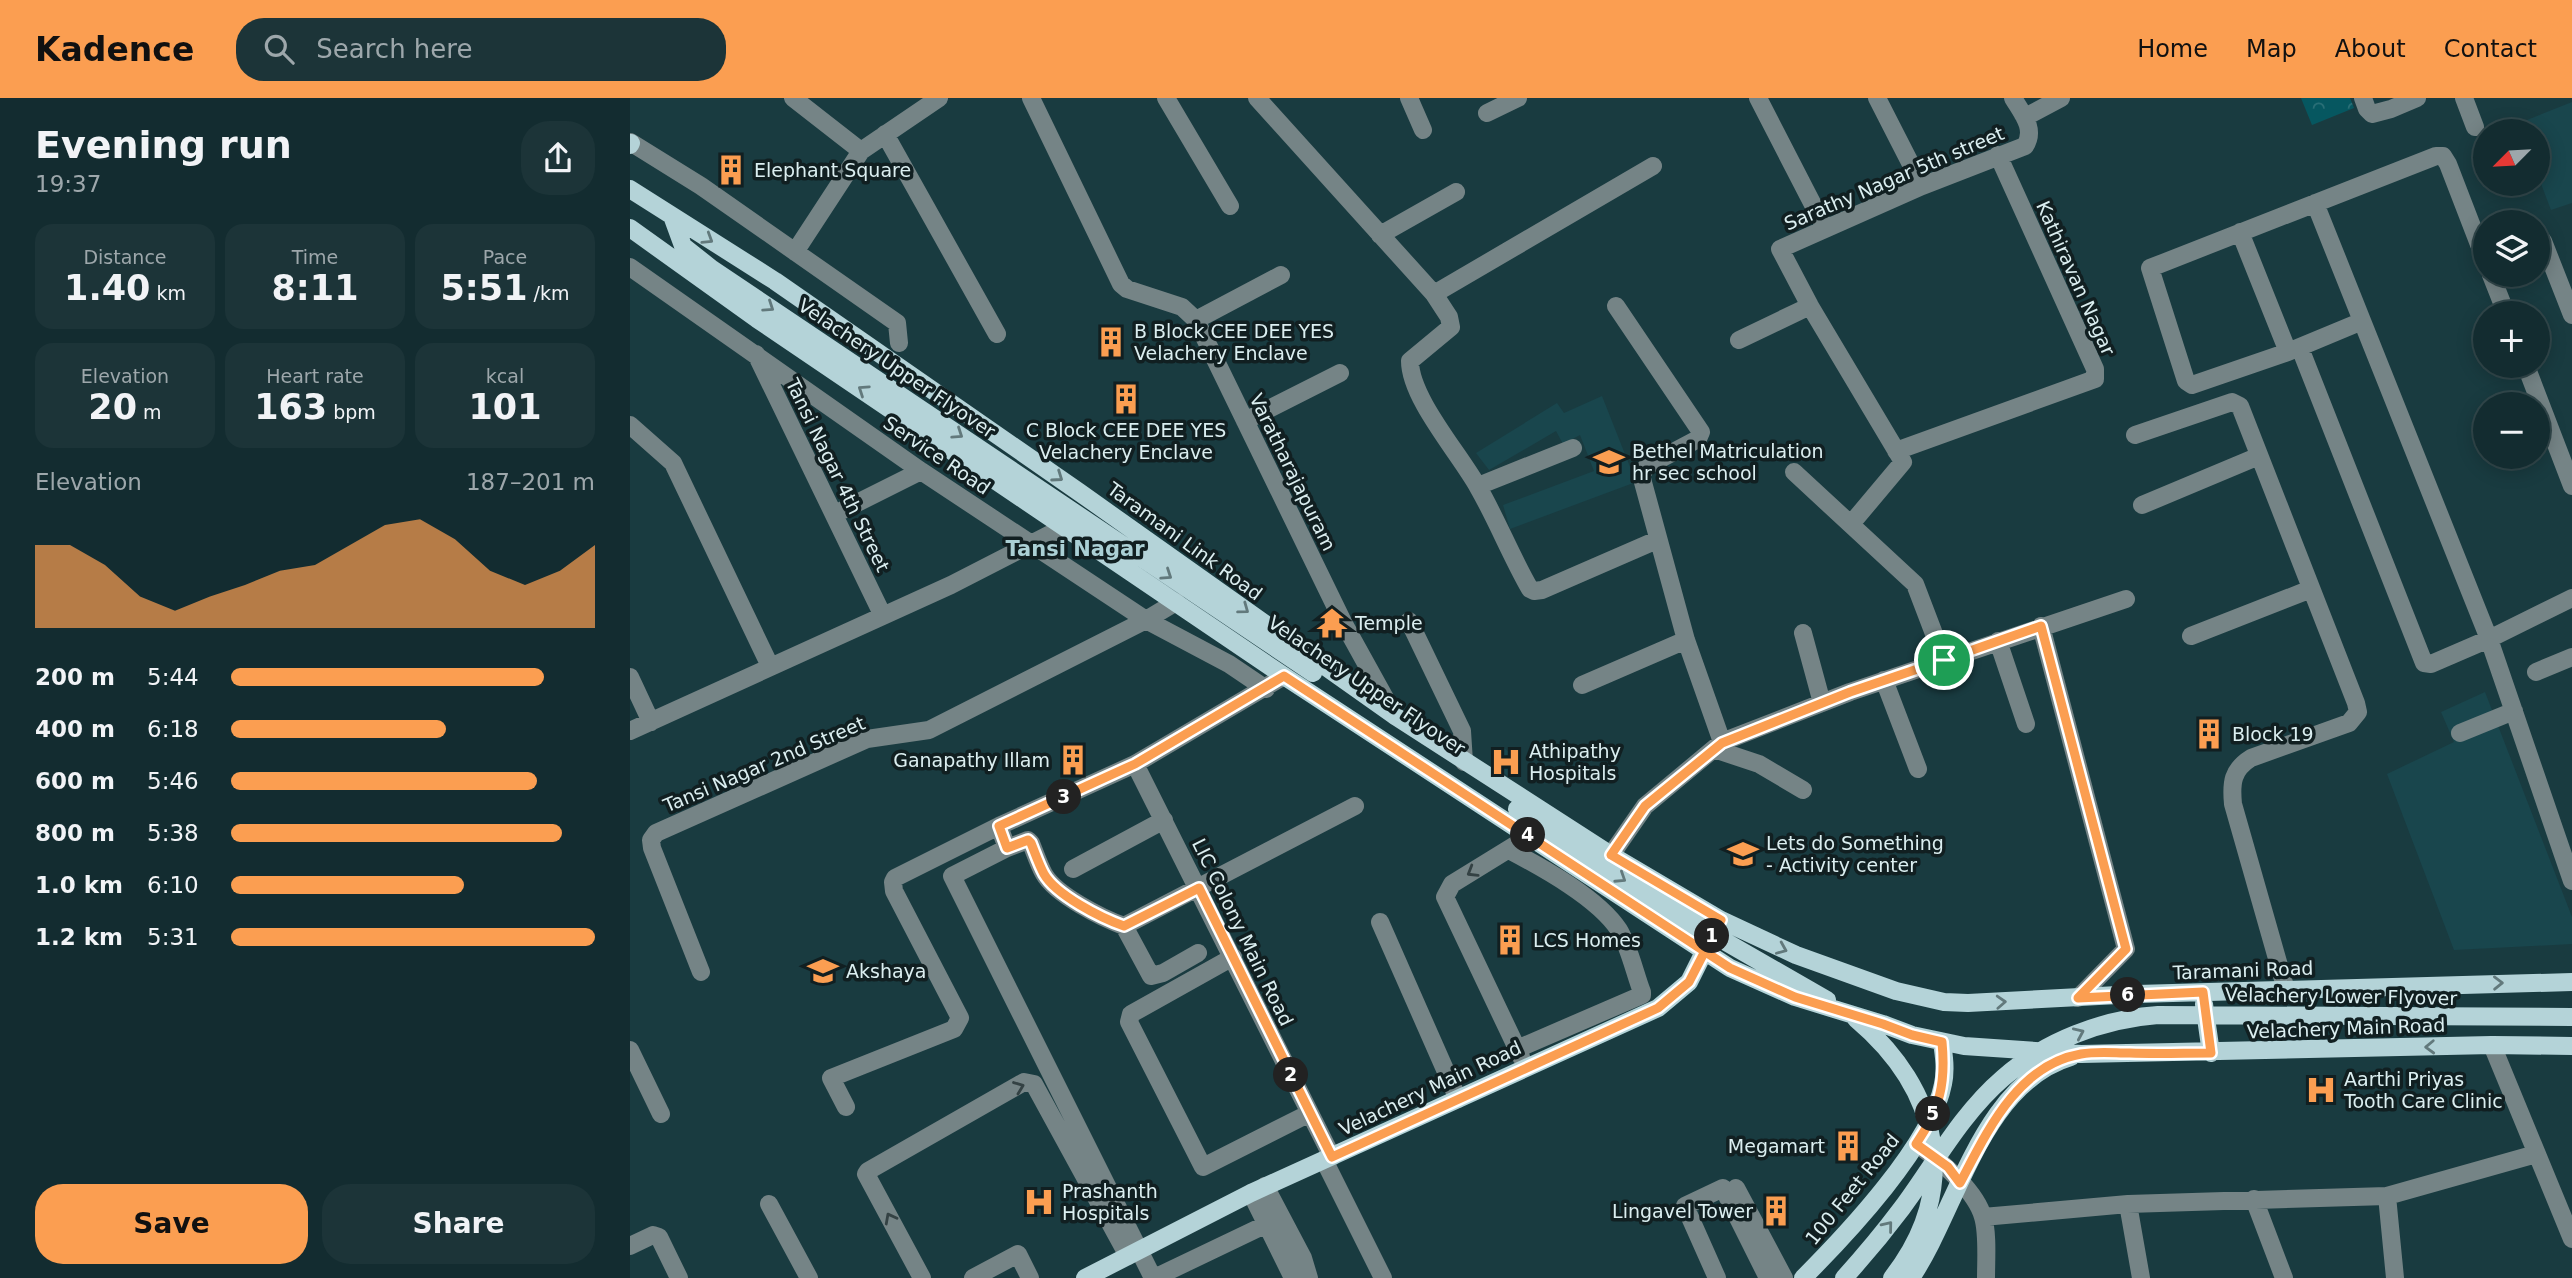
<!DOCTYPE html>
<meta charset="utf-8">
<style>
:root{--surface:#132c30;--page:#1c3438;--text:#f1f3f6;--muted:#9da7ab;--line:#32484c;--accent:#fb9e51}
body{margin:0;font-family:"DejaVu Sans",sans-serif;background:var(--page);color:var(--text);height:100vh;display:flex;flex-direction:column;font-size:26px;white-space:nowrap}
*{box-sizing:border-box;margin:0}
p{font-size:23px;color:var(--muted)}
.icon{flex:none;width:38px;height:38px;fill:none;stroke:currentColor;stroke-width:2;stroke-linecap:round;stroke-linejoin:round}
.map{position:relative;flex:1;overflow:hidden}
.drawer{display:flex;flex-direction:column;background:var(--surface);width:630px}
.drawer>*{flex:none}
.needle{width:46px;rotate:246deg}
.buttons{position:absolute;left:1843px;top:21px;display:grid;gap:14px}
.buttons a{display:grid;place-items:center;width:77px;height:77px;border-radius:50%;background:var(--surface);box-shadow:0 4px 18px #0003,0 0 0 2px var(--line);font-size:35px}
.pin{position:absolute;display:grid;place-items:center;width:60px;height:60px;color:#fff;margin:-30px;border:4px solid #fff;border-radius:50%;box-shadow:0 2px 7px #0007}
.km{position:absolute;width:35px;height:35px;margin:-18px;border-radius:50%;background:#222;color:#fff;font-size:19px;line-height:35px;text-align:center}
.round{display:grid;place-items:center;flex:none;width:74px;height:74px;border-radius:28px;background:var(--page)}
.headline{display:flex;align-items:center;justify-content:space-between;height:119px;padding:0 35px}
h1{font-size:38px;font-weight:600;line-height:52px}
.metrics{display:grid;grid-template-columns:repeat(3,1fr);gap:10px;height:119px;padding:7px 35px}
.metrics div{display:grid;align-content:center;border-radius:18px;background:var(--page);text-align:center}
.metrics b{font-size:35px;font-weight:600}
.metrics small{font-size:19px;font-weight:400}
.metrics p{font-size:19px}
.chart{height:196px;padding:14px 35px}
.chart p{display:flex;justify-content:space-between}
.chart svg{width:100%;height:126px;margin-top:7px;fill:var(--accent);opacity:.7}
.cta{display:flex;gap:14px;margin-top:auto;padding:14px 35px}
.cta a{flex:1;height:80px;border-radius:28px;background:var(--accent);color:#111;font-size:28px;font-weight:600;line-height:80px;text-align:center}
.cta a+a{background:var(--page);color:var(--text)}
ul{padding:0 35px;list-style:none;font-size:23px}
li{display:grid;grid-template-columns:112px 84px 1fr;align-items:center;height:52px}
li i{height:18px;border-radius:9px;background:var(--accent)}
header{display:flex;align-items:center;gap:42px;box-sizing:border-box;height:98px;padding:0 35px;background:var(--accent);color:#111}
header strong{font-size:33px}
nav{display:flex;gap:38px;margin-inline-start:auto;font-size:24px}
.search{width:490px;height:63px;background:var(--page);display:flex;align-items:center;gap:18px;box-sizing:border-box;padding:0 24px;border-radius:28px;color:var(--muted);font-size:26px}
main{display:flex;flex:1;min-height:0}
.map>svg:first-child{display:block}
.built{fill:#19464d}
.park{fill:url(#park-crowns)}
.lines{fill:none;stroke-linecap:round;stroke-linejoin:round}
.minor{stroke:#758486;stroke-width:18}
.major{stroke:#b4d3d8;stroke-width:18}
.oneway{stroke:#62797c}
.oneway2{stroke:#344244}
.route-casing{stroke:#fff;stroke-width:14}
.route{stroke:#fb9e51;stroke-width:9}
.labels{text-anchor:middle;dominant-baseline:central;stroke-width:7;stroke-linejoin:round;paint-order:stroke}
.poi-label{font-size:19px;fill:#dbeef0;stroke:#111f21;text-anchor:start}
.street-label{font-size:19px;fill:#dbeef0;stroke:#111f21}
.neighbourhood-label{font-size:21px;font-weight:bold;fill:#abd0d5;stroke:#111f21}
</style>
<header>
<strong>Kadence</strong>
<div class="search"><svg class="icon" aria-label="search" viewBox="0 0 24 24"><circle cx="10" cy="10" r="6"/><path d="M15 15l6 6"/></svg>Search here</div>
<nav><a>Home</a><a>Map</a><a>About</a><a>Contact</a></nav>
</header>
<main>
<section class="drawer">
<div class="headline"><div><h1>Evening run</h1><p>19:37</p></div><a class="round"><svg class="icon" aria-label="share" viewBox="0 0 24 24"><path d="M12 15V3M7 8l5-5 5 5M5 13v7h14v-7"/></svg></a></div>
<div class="metrics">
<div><p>Distance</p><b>1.40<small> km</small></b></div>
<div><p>Time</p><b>8:11</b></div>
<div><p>Pace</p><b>5:51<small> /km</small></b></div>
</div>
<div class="metrics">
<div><p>Elevation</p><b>20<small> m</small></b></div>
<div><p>Heart rate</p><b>163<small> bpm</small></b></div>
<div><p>kcal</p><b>101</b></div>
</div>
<div class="chart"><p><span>Elevation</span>187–201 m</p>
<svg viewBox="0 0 160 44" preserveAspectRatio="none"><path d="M0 44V15L10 15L20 22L30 33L40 38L50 33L60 29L70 24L80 22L90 15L100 8L110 6L120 13L130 24L140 29L150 24L160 15V44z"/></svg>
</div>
<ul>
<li><b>200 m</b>5:44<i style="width:86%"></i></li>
<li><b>400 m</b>6:18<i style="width:59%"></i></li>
<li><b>600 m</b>5:46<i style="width:84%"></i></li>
<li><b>800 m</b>5:38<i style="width:91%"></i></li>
<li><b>1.0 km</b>6:10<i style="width:64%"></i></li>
<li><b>1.2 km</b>5:31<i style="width:100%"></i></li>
</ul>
<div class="cta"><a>Save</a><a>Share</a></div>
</section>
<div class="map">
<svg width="1942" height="1180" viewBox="0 0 1942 1180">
<defs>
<pattern id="park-crowns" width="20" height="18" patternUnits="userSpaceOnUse" patternTransform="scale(1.75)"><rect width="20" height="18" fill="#065760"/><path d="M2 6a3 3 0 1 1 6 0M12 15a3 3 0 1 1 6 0" fill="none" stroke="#2a6f77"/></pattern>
</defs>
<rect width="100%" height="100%" fill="#193b40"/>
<path class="built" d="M1942 4V105L1921 112 1908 78V33H1889L1887 26Z
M972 298 1006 384 880 431 873 407 964 373 950 337 933 346 926 333 859 372 846 355 927 305 934 315Z
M1855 594 1942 819V846L1824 852 1757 676 1824 644 1811 614Z
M872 649 889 660 880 679 864 669Z"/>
<path class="park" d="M1671 0H1720L1724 10 1682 27Z"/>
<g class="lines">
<path class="minor" d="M163 0 231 53
M401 0 491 186 497 191 552 209 566 222 713 524 765 618
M536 0 600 108
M627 0 804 196 819 219 821 229 780 263C780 300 829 355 848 389 867 422 881 458 900 491L904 493 912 492 1027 442
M779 0 793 32
M1128 0 1195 130
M1247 0 1292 88
M1733 0 1737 11 1742 16 1761 11 1787 0
M1834 0 1845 29
M857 15 888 0
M1393 17H1399L1431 0
M255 36 367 236
M0 44 71 88 267 225 269 245
M1610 134 1658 254 1730 224
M750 137 826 94
M1913 143 1942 217
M165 154 231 53 309 0
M0 169 291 373 516 522 599 566 636 591
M1861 177 1876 215
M804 196 1023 68
M986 208 1071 334 1068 341 1017 368 1011 377 1056 542 1092 644
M566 222 651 177
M1109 242 1180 208
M1670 250 1794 565 1801 566 1859 541 1685 105
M1658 254 1562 287 1556 283 1520 170 1806 58H1813L1818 66 1855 162
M126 256 253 518
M1896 268 1942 388
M615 323 710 275
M0 327 43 365 140 568
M1505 337 1602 304 1610 308 1726 605 1728 614 1719 625 1621 660C1602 672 1601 685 1603 706L1656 892
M1266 353 1465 281V271L1368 57
M1164 374 1285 486 1314 562
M848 388 943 350
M1512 407 1629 358
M205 416 291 373
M1221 426 1273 364 1180 208 1150 151 1292 88 1395 48C1406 31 1392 15 1383 0
M1942 500 1859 541 1942 783
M779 523 832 633 834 664
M1411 528 1496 851 1448 900
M1173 535 1192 605
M1561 538 1681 491
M1368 543 1396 626
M1906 574 1942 559
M0 579 21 624
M1254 582 1288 671
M952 587 1056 542
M0 633 321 487 436 428
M1830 635 1884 613
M1084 651 1129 666 1173 692
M505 666 702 1059
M369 728 377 750 322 778 523 1180
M377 750 398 742 401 745C405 755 409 767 414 776 426 797 472 820 494 828L725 708
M879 752C913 770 968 800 989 832 999 848 1005 876 1012 894V897L887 951
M981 757 1015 708 1092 644 1220 594 1496 501
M443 771 534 722
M750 824 828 1001
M494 828 521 878 533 875 568 855
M603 859 501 916 499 924 573 1069 680 1015
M71 874 22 750 21 742 26 735 237 641 299 632 516 522 546 504
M1862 947 1942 1141
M0 952 31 1016
M891 959 815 799 822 786 900 738
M216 1009 201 980 324 931 330 920 264 793 263 784 265 780 369 728 505 666 654 578
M1295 1052C1315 1067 1346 1094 1353 1119 1358 1135 1356 1163 1356 1180
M694 1062 753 1180
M635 1088 673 1160 679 1180
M1106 1090 1154 1180
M621 1095 663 1180
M1757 1098 1765 1180
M1624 1101 1654 1180
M139 1106 179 1180
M1498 1106 1511 1180
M1353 1119 1498 1106 1757 1098 1906 1056
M0 1148 23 1137 29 1139 49 1180
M292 1180 236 1076 238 1073 394 984 404 986 498 1158
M343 1180 388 1156 400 1180
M524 1180 637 1126
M1087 1180 1055 1108 1093 1090 1138 1180"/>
<path class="major" d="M0 47 1 45
M0 91 145 183 449 394 765 618 981 757 1091 822 1166 857 1266 893 1314 904 1338 905 1507 896 1942 884
M42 118 53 148 82 171 683 575
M0 130 127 221 654 578 1100 870 1165 899 1253 926 1282 937 1334 948 1451 956 1862 947 1942 948
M887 711 1049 817 1197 902
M1574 906 1581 955
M1226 921C1310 992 1332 1090 1262 1180
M455 1180 621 1095 1028 910 1059 884 1080 842
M1173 1180C1216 1137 1302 1046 1313 986 1316 972 1314 958 1312 944
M1214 1180C1234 1158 1254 1134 1272 1110 1304 1067 1331 1016 1373 980 1415 943 1473 921 1528 917L1942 919
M1281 1180C1328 1110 1351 986 1441 959"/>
</g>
<defs><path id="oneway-chevron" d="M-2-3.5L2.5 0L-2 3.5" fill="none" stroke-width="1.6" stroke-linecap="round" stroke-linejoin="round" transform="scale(1.75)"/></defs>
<g class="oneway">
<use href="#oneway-chevron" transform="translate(78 141) rotate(32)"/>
<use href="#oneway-chevron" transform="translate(139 209) rotate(34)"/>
<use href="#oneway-chevron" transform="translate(233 292) rotate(-146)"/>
<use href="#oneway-chevron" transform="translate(328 336) rotate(34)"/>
<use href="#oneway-chevron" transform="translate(428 379) rotate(35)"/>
<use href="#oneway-chevron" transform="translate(537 477) rotate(34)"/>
<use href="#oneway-chevron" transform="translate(614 511) rotate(36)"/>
<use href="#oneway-chevron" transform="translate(991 780) rotate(33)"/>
<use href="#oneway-chevron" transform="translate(1152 851) rotate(23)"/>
<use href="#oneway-chevron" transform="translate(1868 885) rotate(-1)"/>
<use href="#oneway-chevron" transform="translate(1371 904) rotate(-3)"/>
<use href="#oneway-chevron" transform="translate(1449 935) rotate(-24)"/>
<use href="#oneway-chevron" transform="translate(1800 949) rotate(178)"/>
<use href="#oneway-chevron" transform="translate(1258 1128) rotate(-51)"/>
</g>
<g class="oneway2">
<use href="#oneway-chevron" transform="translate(842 774) rotate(149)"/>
<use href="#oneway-chevron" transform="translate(389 989) rotate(-21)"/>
<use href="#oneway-chevron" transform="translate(260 1120) rotate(-118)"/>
</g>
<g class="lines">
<g class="route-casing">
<path id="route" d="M1314 562 1220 594 1092 645 1015 708 981 757 1091 822 1059 884 1028 910 702 1059 569 790 494 828C471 820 426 797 414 776 409 767 405 755 401 745L398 742 377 750 369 728 505 666 654 578 1100 870 1165 899 1253 926 1282 937 1312 944C1316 985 1310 1011 1286 1046L1318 1069 1330 1085C1357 1034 1387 967 1451 956 1467 953 1484 955 1500 955 1527 956 1554 955 1581 955L1573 894 1448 900 1496 851 1411 528 1314 562"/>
</g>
<use href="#route" class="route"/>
</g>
<defs>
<g id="building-bare" transform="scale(2.415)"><path d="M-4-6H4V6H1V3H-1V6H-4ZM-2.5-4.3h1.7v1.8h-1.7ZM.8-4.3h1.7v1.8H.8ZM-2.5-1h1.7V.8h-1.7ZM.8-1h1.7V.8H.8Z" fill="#fb9e51" stroke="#111f21" stroke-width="2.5" paint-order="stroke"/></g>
<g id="school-bare" transform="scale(2.415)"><path d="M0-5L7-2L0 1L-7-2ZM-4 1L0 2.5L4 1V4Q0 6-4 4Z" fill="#fb9e51" stroke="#111f21" stroke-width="2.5" paint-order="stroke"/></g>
<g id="temple-bare" transform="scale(2.415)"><path d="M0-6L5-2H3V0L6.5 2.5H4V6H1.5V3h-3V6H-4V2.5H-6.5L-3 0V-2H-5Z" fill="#fb9e51" stroke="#111f21" stroke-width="2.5" paint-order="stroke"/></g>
<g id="hospital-bare" transform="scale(2.415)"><path d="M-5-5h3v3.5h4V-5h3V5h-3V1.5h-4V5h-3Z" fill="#fb9e51" stroke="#111f21" stroke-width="2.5" paint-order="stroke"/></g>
</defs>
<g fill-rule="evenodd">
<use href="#building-bare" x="101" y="72"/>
<use href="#building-bare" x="481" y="244"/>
<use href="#building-bare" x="496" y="301"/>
<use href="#school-bare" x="979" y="364"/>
<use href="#temple-bare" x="702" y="525"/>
<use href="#building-bare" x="1579" y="636"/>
<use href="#building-bare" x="443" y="662"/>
<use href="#hospital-bare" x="876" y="664"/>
<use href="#school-bare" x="1113" y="756"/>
<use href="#building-bare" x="880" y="842"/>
<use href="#school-bare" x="193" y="873"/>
<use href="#hospital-bare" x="1691" y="992"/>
<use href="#building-bare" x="1218" y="1048"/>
<use href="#hospital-bare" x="409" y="1104"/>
<use href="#building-bare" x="1146" y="1113"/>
</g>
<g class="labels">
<g class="poi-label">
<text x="124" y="72">Elephant Square</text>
<text x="504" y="233">B Block CEE DEE YES<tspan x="504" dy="22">Velachery Enclave</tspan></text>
<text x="496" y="332" text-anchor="middle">C Block CEE DEE YES<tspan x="496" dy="22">Velachery Enclave</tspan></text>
<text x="1002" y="353">Bethel Matriculation<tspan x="1002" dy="22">hr sec school</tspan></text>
<text x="725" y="525">Temple</text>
<text x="1602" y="636">Block 19</text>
<text x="899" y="653">Athipathy<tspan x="899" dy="22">Hospitals</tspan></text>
<text x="420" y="662" text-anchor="end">Ganapathy Illam</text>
<text x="1136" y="745">Lets do Something<tspan x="1136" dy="22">- Activity center</tspan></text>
<text x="903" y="842">LCS Homes</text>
<text x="216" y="873">Akshaya</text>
<text x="1714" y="981">Aarthi Priyas<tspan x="1714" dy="22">Tooth Care Clinic</tspan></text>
<text x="1195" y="1048" text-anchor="end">Megamart</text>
<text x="432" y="1093">Prashanth<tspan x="432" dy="22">Hospitals</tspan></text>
<text x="1123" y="1113" text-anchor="end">Lingavel Tower</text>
</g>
<g class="street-label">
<text transform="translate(1264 80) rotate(-23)">Sarathy Nagar 5th street</text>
<text transform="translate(1446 180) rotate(66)">Kathiravan Nagar</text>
<text transform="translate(267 270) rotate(34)">Velachery Upper Flyover</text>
<text transform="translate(307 357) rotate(34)">Service Road</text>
<text transform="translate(663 374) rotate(64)">Varatharajapuram</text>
<text transform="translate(208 377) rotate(64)">Tansi Nagar 4th Street</text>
<text transform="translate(555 443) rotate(36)">Taramani Link Road</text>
<text transform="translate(737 587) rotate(34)">Velachery Upper Flyover</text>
<text transform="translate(134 666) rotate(-23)">Tansi Nagar 2nd Street</text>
<text transform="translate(613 834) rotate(64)">LIC Colony Main Road</text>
<text transform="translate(1613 872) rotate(-2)">Taramani Road</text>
<text transform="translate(1711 898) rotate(1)">Velachery Lower Flyover</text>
<text transform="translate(1716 930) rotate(-2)">Velachery Main Road</text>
<text transform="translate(800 990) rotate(-25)">Velachery Main Road</text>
<text transform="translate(1222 1091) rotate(-51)">100 Feet Road</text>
</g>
<g class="neighbourhood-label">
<text x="445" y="451">Tansi Nagar</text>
</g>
</g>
</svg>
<div class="buttons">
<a><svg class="needle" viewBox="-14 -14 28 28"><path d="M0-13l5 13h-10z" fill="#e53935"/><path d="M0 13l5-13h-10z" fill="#9da7ab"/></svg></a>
<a><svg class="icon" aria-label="layers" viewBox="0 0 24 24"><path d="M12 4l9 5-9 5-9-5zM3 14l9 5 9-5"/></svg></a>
<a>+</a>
<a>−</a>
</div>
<div class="pin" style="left:1314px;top:562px;background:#1e9e55"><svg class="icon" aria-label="arrive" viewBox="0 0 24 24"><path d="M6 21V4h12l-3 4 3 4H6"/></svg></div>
<b class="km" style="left:1082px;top:838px">1</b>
<b class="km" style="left:661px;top:977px">2</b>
<b class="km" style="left:434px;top:699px">3</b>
<b class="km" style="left:898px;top:737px">4</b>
<b class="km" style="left:1303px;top:1016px">5</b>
<b class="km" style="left:1498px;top:897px">6</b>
</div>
</main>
